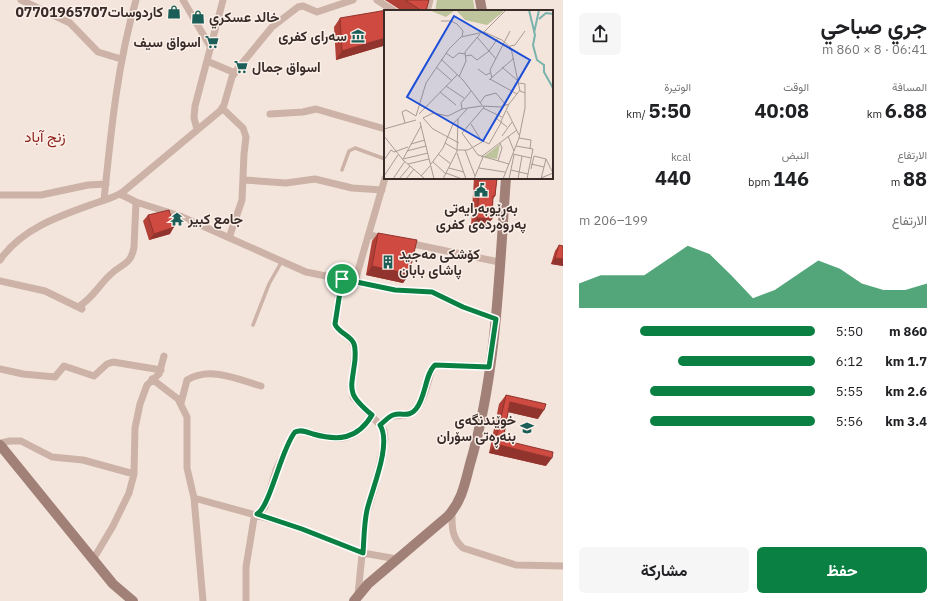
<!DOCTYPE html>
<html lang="ar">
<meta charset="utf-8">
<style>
:root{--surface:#fff;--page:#f6f6f6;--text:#202124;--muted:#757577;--accent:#0b8043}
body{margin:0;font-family:"IBM Plex Sans",Vazirmatn,sans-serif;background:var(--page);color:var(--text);direction:rtl;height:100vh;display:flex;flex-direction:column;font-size:15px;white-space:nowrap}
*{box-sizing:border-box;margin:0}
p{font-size:13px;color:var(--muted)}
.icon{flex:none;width:22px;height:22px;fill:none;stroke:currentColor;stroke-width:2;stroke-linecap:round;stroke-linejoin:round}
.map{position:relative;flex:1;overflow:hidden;direction:ltr}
.sheet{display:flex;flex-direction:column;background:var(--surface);width:380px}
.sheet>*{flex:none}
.pin{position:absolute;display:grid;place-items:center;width:34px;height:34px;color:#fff;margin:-17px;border:2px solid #fff;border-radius:50%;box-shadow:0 1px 4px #0007}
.round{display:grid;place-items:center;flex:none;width:42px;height:42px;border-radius:6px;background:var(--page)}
.summary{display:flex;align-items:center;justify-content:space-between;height:68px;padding:0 16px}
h1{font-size:22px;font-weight:700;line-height:30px}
.metrics{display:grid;grid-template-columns:repeat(3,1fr);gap:6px;height:68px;padding:4px 16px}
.metrics div{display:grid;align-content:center}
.metrics b{font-size:20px;font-weight:700}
.metrics small{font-size:11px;font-weight:400}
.metrics p{font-size:11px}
.chart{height:112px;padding:8px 16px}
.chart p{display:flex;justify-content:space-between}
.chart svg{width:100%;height:72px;margin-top:4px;fill:var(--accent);opacity:.7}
.primary-button{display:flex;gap:8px;margin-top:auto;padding:8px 16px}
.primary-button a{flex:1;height:46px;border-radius:6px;background:var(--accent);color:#fff;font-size:16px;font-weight:700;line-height:46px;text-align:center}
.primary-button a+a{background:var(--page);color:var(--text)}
ul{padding:0 16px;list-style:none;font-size:13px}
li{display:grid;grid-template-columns:64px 48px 1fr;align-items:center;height:30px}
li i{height:10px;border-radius:5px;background:var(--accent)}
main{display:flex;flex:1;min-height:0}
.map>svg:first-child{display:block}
.green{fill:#bec49b}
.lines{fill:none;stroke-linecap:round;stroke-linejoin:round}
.lane{stroke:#cdb2a7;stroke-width:3.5}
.street{stroke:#cdb2a7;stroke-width:7}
.secondary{stroke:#a18078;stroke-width:10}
.wall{fill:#b24037}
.shaded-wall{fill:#91342d}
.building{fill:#cf4a40;stroke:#91342d}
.route-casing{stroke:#fff;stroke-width:8}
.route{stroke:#0b8043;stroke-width:5}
.labels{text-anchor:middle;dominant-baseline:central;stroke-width:3;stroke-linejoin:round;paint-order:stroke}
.poi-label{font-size:14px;font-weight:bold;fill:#392b28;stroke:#fbf0e9;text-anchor:end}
.neighbourhood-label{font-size:15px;fill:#8f221b;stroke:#fbf0e9}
.inset-river{fill:none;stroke:#79b3ac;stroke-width:2}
.inset-road{fill:none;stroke:#a99b94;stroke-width:1}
.view{fill:#1d4ed8;fill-opacity:0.15;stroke:#1d4ed8;stroke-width:2}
.inset-edge{fill:none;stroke:#392b28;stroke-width:2}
</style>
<main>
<section class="sheet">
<div class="summary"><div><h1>جري صباحي</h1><p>06:41 · 8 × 860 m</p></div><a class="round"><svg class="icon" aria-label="share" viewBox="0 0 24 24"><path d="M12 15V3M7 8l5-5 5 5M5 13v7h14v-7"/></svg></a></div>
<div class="metrics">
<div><p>المسافة</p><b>6.88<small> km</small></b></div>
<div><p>الوقت</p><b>40:08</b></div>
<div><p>الوتيرة</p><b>5:50<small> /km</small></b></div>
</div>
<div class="metrics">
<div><p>الارتفاع</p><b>88<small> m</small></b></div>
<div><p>النبض</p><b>146<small> bpm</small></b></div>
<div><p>kcal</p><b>440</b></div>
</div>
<div class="chart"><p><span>الارتفاع</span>199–206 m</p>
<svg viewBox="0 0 160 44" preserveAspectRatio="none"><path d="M0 44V29L10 24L20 24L30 24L40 15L50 6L60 11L70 24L80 38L90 33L100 24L110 15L120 20L130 29L140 33L150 33L160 29V44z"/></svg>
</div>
<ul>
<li><b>860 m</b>5:50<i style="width:74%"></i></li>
<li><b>1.7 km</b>6:12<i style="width:58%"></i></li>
<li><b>2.6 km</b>5:55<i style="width:70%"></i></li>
<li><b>3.4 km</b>5:56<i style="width:70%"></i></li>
</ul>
<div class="primary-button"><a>حفظ</a><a>مشاركة</a></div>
</section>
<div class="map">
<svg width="563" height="601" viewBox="0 0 563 601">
<rect width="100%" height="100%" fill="#f4e5dc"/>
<path class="green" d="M437 0H473L475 11H435Z"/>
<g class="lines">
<path class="lane" d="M342 170 349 151 355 148 385 159
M253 325 269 284 282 261"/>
<path class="street" d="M21 0 70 23 98 52 121 59
M183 0 211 48
M377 0 394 11
M427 11 430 0
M207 61 235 73
M222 108 243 128 246 137 244 154 242 200 229 238
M270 114 303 112 316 109 385 129
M197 129 194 118 195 106 223 0
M244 180 286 183 315 179 352 188 382 190
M120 194 136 202 180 216 306 272 395 290 432 292 463 307 496 319
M0 195H41L88 185 106 184
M104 200C111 132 117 66 136 0
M369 235 384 238
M408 243 499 262
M0 260C21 229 59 216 93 204 104 200 115 198 124 191L220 111 224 105 232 77 239 67 272 27 298 7 303 6 317 12 353 0
M342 279 335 324 338 329 350 338 355 348 352 388 353 397 380 425 384 431 385 439 375 486 366 516 358 594
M0 281 45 291 82 309
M355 281 385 178
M78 307C93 298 98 286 110 275 120 264 131 266 134 247L136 202
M0 369 23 374 55 377 64 366 94 376 107 364 113 362 161 370
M152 379 178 399 187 417V468L194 498 203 601
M181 403 187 380C210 366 237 379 261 386
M380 425C394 413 389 417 405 415 423 413 427 383 432 369L435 365 489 367
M0 443 10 441H21L52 457 83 460 134 474
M194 498 288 524 363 553 397 559
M452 511C452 526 451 537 463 548L516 565 563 566
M94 558 113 526 129 493 134 474 135 428 140 404 147 385 159 374 164 356
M246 601V567L254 518 265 507 276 470 293 434C309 421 344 462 372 415"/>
<path class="secondary" d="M480 0 482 11
M0 445 113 584 133 601
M354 601 368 584 448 516C462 501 465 483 470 464 497 372 499 273 506 178"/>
</g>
<path class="wall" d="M385 0H429L426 11H402Z
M340 18 383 46 336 60 334 27Z
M474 178H497L495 196 493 199 492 219 485 227 471 226Z
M148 215 170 234 149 240 143 221Z
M378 233 409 274 403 283 366 275 372 241Z
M559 245 563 246V266L551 264 555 251Z
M506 395 538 419 508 412 503 440 546 466 489 453 499 404Z"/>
<path class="shaded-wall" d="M385 38V43L383 46 336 60 342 51Z
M477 218 492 219 485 227 471 226Z
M174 227 170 234 149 240 154 234Z
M555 258 563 259V266L551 264Z
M372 266 409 274 403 283 366 275Z
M510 402 544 410 538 419 504 411Z
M495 444 552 458 546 466 489 453Z"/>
<path class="building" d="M405 0H429L426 11H422Z
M387 10V11H385V38L342 51 340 18Z
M480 178H497L495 196H493L492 219 477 218Z
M169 210 174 227 154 234 148 215Z
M378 233 417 240 409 274 372 266Z
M559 245 563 246V259L555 258Z
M506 395 546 404 544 410 510 402 503 440 553 452 552 458 495 444Z"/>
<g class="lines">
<g class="route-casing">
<path id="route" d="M342 279 395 290 432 292 463 307 496 319 489 367 435 365C425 374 426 397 416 409 409 418 402 412 393 415 388 417 384 422 380 425 392 444 372 489 367 510 364 524 364 539 363 553L302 529 257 514C270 507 281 449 295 432 301 429 307 432 313 434 338 441 357 440 372 415 346 393 351 391 355 360 355 355 356 349 354 344 351 335 338 333 335 324Z"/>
</g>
<use href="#route" class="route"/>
</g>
<defs>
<g id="shop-bare" transform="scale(1.08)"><path d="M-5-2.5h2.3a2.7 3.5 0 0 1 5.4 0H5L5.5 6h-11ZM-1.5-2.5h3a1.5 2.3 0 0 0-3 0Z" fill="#1a5e57" stroke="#fbf0e9" stroke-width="2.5" paint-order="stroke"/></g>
<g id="museum-bare" transform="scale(1.08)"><path d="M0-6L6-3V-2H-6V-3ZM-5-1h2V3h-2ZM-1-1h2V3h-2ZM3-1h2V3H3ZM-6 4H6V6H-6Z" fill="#1a5e57" stroke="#fbf0e9" stroke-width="2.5" paint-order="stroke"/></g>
<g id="supermarket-bare" transform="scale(1.08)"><path d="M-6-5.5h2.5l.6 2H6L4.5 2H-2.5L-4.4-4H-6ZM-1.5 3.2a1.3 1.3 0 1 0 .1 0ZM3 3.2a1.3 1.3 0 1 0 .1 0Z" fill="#1a5e57" stroke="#fbf0e9" stroke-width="2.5" paint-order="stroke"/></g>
<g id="civic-bare" transform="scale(1.08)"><path d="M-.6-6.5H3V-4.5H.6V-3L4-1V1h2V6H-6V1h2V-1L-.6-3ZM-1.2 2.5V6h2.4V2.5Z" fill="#1a5e57" stroke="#fbf0e9" stroke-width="2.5" paint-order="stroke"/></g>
<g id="temple-bare" transform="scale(1.08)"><path d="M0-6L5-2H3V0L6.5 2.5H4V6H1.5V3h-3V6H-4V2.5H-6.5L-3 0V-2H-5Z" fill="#1a5e57" stroke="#fbf0e9" stroke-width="2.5" paint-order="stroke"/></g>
<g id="building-bare" transform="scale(1.08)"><path d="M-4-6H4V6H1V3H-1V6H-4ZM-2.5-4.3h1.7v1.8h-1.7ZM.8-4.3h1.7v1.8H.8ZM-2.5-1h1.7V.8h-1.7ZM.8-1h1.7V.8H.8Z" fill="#1a5e57" stroke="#fbf0e9" stroke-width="2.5" paint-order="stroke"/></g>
<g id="school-bare" transform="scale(1.08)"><path d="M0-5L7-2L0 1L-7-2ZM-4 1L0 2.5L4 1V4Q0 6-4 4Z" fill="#1a5e57" stroke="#fbf0e9" stroke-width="2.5" paint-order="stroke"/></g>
</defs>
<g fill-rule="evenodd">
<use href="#shop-bare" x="174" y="12"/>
<use href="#shop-bare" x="198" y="17"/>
<use href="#museum-bare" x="358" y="36"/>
<use href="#supermarket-bare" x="212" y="42"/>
<use href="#supermarket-bare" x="241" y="67"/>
<use href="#civic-bare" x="481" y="190"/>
<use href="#temple-bare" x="177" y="219"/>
<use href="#building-bare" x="388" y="262"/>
<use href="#school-bare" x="527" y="428"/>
</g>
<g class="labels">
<g class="poi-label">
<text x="163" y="12">كاردوسات07701965707</text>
<text x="209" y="17" text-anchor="start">خالد عسکري</text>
<text x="347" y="36">سەرای کفری</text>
<text x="201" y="42">اسواق سيف</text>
<text x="252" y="67" text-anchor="start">اسواق جمال</text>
<text x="481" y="208" text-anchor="middle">بەڕێوبەرایەتی<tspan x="481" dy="16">پەروەردەی کفری</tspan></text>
<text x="188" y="219" text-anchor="start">جامع كبير</text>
<text x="399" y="254" text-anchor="start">کۆشکی مەجید<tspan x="399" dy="16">پاشای بابان</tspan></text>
<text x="516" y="420">خوێندنگەی<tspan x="516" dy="16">بنەڕەتی سۆران</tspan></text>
</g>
<g class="neighbourhood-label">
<text x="45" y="136">زنج آباد</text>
</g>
</g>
<g transform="translate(384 10)">
<rect width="169" height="169" fill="#f4e5dc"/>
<path d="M45 0H70V1L62 7ZM72 0H119V2L103 15 81 10ZM116 134 113 149 99 147 107 141Z" fill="#bec49b"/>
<path class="inset-river" d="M145 0 151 25 149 35 153 50 160 55V62L169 78M155 9 162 3 169 4M150 23 155 0"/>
<path class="inset-road" d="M57 11H67L73 14 79 21 78 27M100 22 122 0M93 27 112 49M126 36 131 35 141 21M62 43 69 48 75 43 81 44M81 46 87 45 93 50 105 41 114 28M57 49 79 70 98 95M52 57 68 71M118 57 134 71M94 59 102 65 106 63M75 67 82 51 81 42 96 24M108 68 106 60 126 21M106 69 133 84M105 70 130 48M62 76 80 88M56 82 72 95M112 83 122 95M96 93 101 86 112 83M99 98 118 107M78 99 77 93 87 81M123 101 135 125M35 104 73 65M32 106 42 73 65 39 77 27 100 22 118 30 127 38 136 81 141 83M113 109 123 117M117 111 125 94M36 112 50 169M21 113 18 102 22 100 32 106M87 114 97 130 105 134 118 111M0 119 32 110M78 123 94 145 125 154M78 123 101 96M0 126 19 150 41 169M118 126 128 112M124 126 130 141M135 128 147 130 146 139M61 133 73 140H84L98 132M75 133 49 119 39 108 49 103 64 106 78 99 97 96 117 97 125 94 136 80M27 134 41 130M132 136 149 139 143 169M81 140 91 166M23 141 42 136M73 143 82 169M54 144 67 154M129 144 147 148M150 146 162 149M97 147 133 120M19 149 37 116M19 149 44 143M162 149 169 163M0 150 7 140 10 142 24 137M114 151 118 138 116 133M49 152 62 164M24 154 45 149M47 154 59 138 69 114 83 99M147 154 160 157M65 158 80 162M95 158 121 162M147 159 150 146M127 160 144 164M62 163 78 169M0 166 14 145M37 166 46 156M157 168 169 163M9 169 21 151M15 169 26 156M22 169 30 159M59 169 73 141 74 109M90 169 99 147M119 169 135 128 141 98V74L135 73M125 169 130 145M134 169 138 146M157 169 162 149"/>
<path class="view" d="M70 6 146 50 99 131 23 87Z"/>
<rect width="169" height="169" class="inset-edge"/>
</g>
</svg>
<div class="pin" style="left:342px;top:279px;background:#1e9e55"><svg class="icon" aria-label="arrive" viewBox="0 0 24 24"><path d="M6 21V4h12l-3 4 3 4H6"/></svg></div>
</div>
</main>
